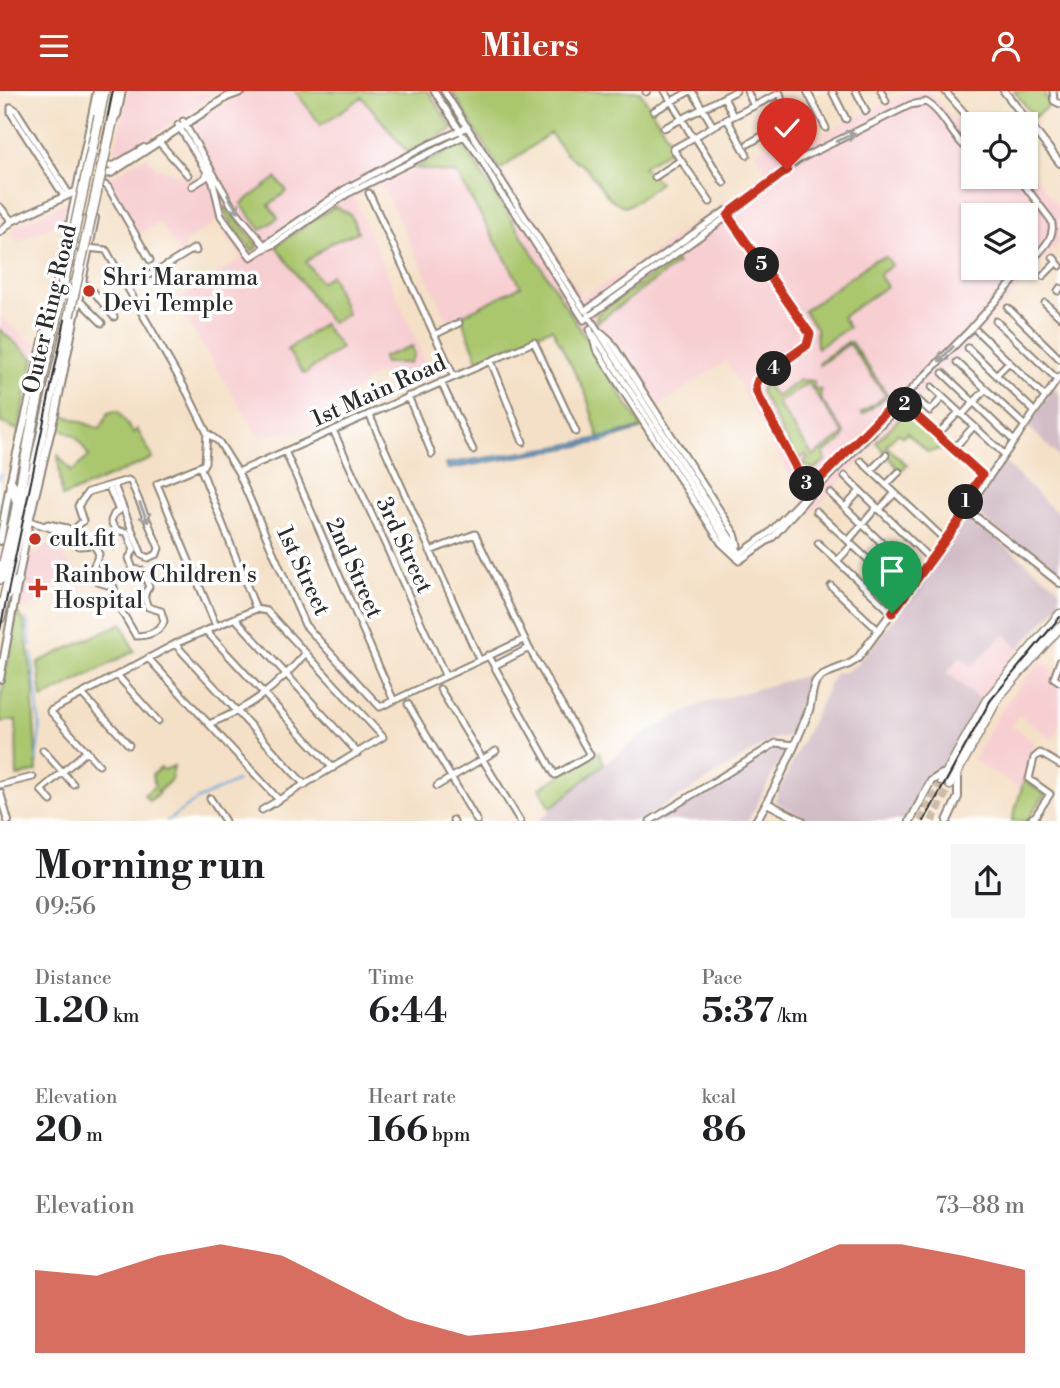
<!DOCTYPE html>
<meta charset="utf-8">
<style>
:root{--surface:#fff;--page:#f6f6f6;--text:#202124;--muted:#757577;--accent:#c8321e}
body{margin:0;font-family:"Libre Bodoni",serif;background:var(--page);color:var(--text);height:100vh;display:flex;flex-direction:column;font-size:26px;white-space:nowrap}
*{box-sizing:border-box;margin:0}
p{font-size:23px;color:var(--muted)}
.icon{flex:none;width:38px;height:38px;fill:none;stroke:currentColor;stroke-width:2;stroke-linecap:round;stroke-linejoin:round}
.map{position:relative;height:730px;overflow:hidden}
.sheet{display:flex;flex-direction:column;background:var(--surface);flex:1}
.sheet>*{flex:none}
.fabs{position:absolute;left:961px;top:21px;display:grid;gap:14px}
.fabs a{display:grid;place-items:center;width:77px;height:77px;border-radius:0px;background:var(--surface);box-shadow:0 2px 5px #0004;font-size:35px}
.pin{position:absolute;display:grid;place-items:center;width:60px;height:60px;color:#fff;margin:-72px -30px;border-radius:50% 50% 50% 0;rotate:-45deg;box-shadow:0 0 7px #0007}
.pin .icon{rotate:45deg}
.km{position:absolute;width:35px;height:35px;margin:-18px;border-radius:50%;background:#222;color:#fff;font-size:19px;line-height:35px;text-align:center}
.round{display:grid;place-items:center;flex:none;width:74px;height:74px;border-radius:0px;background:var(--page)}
.headline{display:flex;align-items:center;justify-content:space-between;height:119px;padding:0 35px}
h1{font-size:38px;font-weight:800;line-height:52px}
.figures{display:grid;grid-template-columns:repeat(3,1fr);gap:10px;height:119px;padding:7px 35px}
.figures div{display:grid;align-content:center}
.figures b{font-size:35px;font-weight:800}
.figures small{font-size:19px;font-weight:400}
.figures p{font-size:19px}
.chart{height:196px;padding:14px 35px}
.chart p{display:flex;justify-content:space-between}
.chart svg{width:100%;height:126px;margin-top:7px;fill:var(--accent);opacity:.7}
header{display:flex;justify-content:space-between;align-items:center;height:91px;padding:0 35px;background:var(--accent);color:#fff;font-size:32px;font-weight:800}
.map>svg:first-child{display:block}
.built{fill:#f7cfd1;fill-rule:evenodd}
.industrial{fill:#d2bdc6}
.green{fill:#aac76e;stroke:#6a794c;stroke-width:2}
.water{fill:#6dace0;stroke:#4c6c86;stroke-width:2}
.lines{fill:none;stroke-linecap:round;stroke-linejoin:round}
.stream{stroke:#6dace0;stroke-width:2}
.primary-tunnel{stroke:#ccbca7;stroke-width:8;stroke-dasharray:8 4;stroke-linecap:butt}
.minor-casing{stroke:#908678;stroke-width:9}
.tertiary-casing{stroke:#908678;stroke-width:10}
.primary-casing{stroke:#908678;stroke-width:11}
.trunk-casing{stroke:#908678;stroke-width:12}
.minor{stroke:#fff;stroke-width:5}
.tertiary{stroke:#fff;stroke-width:6}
.primary{stroke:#fff;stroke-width:8}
.trunk{stroke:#fff;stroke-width:9}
.rail{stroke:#2b2b2b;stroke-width:2}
.trunk-bridge-casing{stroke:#908678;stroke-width:12;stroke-linecap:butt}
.trunk-bridge{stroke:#fff;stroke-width:9}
.oneway{stroke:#a0a0a0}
.route-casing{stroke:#fff;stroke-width:14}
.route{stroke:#c8321e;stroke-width:9}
.poi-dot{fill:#c8321e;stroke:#fff;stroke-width:2.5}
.labels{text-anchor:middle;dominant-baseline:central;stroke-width:7;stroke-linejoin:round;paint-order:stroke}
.poi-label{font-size:23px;fill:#2b2b2b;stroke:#fff;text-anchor:start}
.street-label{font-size:23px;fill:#2b2b2b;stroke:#fff}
</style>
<header><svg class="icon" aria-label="menu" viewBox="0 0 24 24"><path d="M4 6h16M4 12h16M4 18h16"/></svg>Milers<svg class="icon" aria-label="person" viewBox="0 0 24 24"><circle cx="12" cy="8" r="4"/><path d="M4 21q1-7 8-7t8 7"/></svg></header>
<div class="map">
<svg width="1060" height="730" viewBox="0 0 1060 730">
<rect width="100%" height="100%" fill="#fff"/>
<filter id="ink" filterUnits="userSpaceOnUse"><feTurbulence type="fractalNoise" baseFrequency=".0143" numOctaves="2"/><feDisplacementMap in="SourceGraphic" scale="14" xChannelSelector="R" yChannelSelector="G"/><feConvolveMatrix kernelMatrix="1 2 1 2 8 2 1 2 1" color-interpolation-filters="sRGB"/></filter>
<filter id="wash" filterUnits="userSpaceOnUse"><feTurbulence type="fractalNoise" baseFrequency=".00686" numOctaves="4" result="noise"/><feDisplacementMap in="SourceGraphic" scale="28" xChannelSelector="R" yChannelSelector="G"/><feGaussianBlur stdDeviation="1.57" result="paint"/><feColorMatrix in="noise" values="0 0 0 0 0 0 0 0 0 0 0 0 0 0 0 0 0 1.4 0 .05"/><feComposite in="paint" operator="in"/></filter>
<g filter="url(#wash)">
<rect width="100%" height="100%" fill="#f4e0c6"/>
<path class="built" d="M128 0H219L115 70 113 68Z
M251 0H452L582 206 642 169 766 81 755 61 787 42 797 58 806 51 910 0H930L973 53V86H1026V75L1060 117V150L966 258 810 423 726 270 657 317 613 248 594 261 546 184 449 231 381 93 354 107 430 281 376 283 326 324 316 340 258 344 175 211 242 167 217 130 184 151V163L180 165 160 131 136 145 112 103 111 86 146 65 156 77 192 87 199 84 203 79 179 42 229 9ZM973 124H1026V177H973Z
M69 109 64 130 16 151 11 137Z
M0 224 36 255 34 268 0 239Z
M54 452 76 482 25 520 18 512 28 463 36 462Z
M1004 543 1019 557 980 609 947 581 960 565 973 576Z
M1039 570 1052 578 1051 586 1060 593V631L1053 649 1019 624 1011 634 1035 652 1021 698 973 669 1005 613Z"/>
<path class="industrial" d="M1053 297 1060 305V367L1028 335Z
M1003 370 1060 425V486L970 418Z
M966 424 1060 498V514L1019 557 1004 543 972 576 960 566 947 581 980 609 939 681 927 687 905 730H811L774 710 835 582 846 581 857 573 901 520Z
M807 584 809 603 793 644 773 648 641 730H538L604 673 647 641 702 613Z
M776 657 785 660 748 730H655Z"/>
<path class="green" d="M295 0H428L453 38 407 61 362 6 321 34Z
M452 0H640L674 56 643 76 660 92 635 111 625 116 609 107 587 78 566 63 550 42 500 79Z
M1014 0H1046L1045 5 1050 14 1034 26Z
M462 53C479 76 491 102 509 124L642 337 599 348 586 303 552 237 478 269 461 225 521 195 457 83 415 77Z
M276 87 287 100 269 114 278 127 261 139 241 113Z
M227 115 258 156 252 160 225 123 224 117Z
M335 115 351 124 358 141 331 152 306 171 321 191 331 184 347 223 331 232 276 155Z
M886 166 892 174 879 184 887 195 842 226 849 236 817 257 816 237 804 220 874 169Z
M673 169 677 173 596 232 597 223Z
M323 233 341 257 304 283 287 259Z
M0 239 34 268 18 339 0 331Z
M848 251H851L888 304 863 324 861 322 886 305 849 253 819 274V271Z
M412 255 414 264 409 272H383V266Z
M800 289 814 290V298L821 299 820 307 845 343 843 348 841 346 844 343 808 292 777 312 813 365 839 347 841 350 823 362 826 369 814 378 802 373 808 367 806 364 797 369 760 300 765 292 776 306Z
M118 320 133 342 137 338 153 367 62 406 58 364 72 381 89 365 77 347 58 336 61 323 100 338 109 321Z
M905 322 948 360 940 358 928 361 907 342 903 346 898 342 886 355 907 374 900 380 876 351Z
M17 521 24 530 34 600 33 612 37 680 17 686 16 629 0 631V613Z
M122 532 134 560 42 608 38 571Z
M599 661 604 673 551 717 540 697Z
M174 675 171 689 159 700 157 698 159 702 149 710 144 704 155 695 152 684 161 677 164 679Z
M1024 689 1045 704 1026 730H1012Z"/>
<path class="water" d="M637 338 638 339 602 351 448 378 446 373C510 363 574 355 637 338Z"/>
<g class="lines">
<path class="stream" d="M0 383V388
M27 529 31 555
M32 562 40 639 36 670
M167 730 195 710 237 690"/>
</g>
</g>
<g filter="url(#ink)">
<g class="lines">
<path class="primary-tunnel" d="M921 730 942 690
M932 730 950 694"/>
<g class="minor-casing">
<path id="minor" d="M434 0 461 41
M444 0 585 220 725 120 732 119
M692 0 713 35 693 47 682 28 736 0
M747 0 754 15 780 2 788 30 748 53
M807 0 826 37
M832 0 846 28
M856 0 866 20
M881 0 886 10
M945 0 974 33
M1053 0 1054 10 1060 13
M646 1 647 0
M724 6 733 25
M11 16 16 19 69 103
M11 16V22L64 105
M654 20 690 0
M727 28 747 64
M183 30 232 115 265 155
M178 34 213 91 221 125 251 166 262 159 264 154 345 98 432 52 468 36
M713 35 754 15
M664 37 682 28 665 0
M695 46 724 92
M693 47 673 58 710 111
M158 50 188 84
M655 86 681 69
M1018 86 1051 129C1058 148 1037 162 1026 176
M102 92 108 96 150 169
M192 95 205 87 207 82
M369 102 454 286
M0 116 12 130
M726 123 810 243 807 254 758 289 756 298 801 386 812 396
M68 155 106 159 187 301 207 342 219 351 238 381 305 534 380 616 525 548
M262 159 275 153 347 103 464 45 480 66 499 100 517 124 584 229 728 125 732 119 798 69 910 14 926 11C946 23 952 50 973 61
M1053 166 1060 175
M1043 185 1057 171
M83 191 94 201 114 226
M126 193 156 181 195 157 196 160
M1058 200 1060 197
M79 209 102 232
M1045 212 1060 226
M1008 217 1060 268
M588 224 741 464
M996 230 1057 288
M590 238 596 258 721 452 736 466 769 442 898 308 982 384 964 409 970 414
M977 240 1044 305
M602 242 610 249 735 443 738 454
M434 244 459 232
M594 244 739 470 773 446 808 406 902 312
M968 257 1034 320
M491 270 523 351
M957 271 1024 334
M943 282 1013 349
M996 284 1009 271
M441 291 473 359
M932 296 1004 363
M408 305 432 363
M918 309 930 320 943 306
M900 310 968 241 1025 177
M369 323 479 568
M962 324 986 298
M333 339 445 584
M940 341 959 321
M207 342 205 371 201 378 256 518
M957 354 974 335
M285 360 393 608
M861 370 945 449
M203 374 157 393 216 535
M871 379 886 364
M238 381 534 251 576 341
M845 385 931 469
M886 394 899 381
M830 402 918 487
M845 416 860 400
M968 416 1060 285
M879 419 895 402
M816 420 906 504
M29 430 66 442 69 440
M44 435 48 433 67 437 79 455 94 454 99 463 92 479 98 491 114 496 115 509 136 545C147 545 161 541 164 530L161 520 148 516C144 507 143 503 149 496L143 480 133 478 129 467 134 459 127 441C118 441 114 438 111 430L114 423 119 420 109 396
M71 441 83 430 78 415 88 401 128 389 131 391 159 457 157 463 148 467 142 464 114 394
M848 450 877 416
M818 452 892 522
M430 460 475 443 529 557 590 664 555 684 488 564
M837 470 852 454
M831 495 879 540
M235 527 358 662
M206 540 333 677
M175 553 305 694
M148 567 279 709
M1060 570 1054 587 1060 591
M494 575 529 557
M117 584 158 630
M440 598 520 730
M82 603 129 654
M408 613 477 730
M209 633C252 616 276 596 306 562
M43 659 73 693
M99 674 50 620 175 553 256 518 267 520 383 646 262 719
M0 694 33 686
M437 695 496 660
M210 707 225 730
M51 710 41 699 87 660
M1034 727 1050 703 1029 688 1034 667 1040 662 1060 674
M453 729 454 730
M650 730 776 652 795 654
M1029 730 1033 726 1037 730"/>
</g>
<g class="tertiary-casing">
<path id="tertiary" d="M1004 0 1060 72
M117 24 122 0
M106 74 114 75 144 57
M104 83 111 82 227 6 243 0
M0 141 12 130 77 100
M0 450 11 388 67 147 97 0
M0 588 29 430 56 318 95 127
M0 702 8 730
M767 712 802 730
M756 730C777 696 793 659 808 622 812 612 811 599 816 590 825 578 846 579 858 567L967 419 1060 492
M910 730 931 690 942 683 945 684
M947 730 958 706V687L955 685"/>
</g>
<g class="primary-casing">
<path id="primary" d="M942 690 987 609 1060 523
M950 694 999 605 1060 536"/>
</g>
<g class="trunk-casing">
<path id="trunk" d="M99 25 104 0
M113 27 117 0
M11 392 17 409
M0 488 15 426 32 334 57 220
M8 503 18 490
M0 527 69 225"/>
</g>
<use href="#minor" class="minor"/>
<use href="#tertiary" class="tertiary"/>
<use href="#primary" class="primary"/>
<use href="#trunk" class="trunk"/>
<path class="rail" d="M0 539 113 0
M924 730 990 610 1060 526"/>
<g class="trunk-bridge-casing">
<path id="trunk-bridge" d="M57 220 99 25
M69 225 113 27"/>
</g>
<use href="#trunk-bridge" class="trunk-bridge"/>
</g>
<defs><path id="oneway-shaft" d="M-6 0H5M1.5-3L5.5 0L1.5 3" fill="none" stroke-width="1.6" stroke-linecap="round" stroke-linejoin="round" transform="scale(1.75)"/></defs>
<g class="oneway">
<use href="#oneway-shaft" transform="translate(846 46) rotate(-26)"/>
<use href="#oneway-shaft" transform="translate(233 113) rotate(58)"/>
<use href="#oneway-shaft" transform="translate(946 263) rotate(134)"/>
<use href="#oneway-shaft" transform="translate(144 422) rotate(67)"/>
</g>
</g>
<g class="lines" filter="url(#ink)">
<g class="route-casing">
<path id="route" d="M787 79 732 120 728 125 810 243 807 254 758 289 756 295 757 302 801 386 812 396 898 308 982 384 964 410 970 414 967 419 892 522"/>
</g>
<use href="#route" class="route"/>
</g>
<g class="poi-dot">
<circle cx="89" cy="200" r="7"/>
<circle cx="35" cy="448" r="7"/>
<path d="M34.5 486.5h7v7h7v7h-7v7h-7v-7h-7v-7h7z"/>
</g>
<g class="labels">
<g class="poi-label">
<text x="103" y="187">Shri Maramma<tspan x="103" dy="26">Devi Temple</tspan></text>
<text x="49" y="448">cult.fit</text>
<text x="54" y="484">Rainbow Children's<tspan x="54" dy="26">Hospital</tspan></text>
</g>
<g class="street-label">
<text transform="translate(50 218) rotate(-77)">Outer Ring Road</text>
<text transform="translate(379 300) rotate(-24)">1st Main Road</text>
<text transform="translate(404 454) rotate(65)">3rd Street</text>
<text transform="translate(354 477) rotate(66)">2nd Street</text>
<text transform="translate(303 480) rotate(65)">1st Street</text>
</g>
</g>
</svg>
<div class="fabs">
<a><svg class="icon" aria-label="locate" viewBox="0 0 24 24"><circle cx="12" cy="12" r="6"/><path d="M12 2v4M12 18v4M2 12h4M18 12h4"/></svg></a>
<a><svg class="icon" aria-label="layers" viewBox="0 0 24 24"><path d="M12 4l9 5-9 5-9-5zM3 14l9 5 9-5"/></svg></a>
</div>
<div class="pin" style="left:892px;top:522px;background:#1e9e55"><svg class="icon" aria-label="arrive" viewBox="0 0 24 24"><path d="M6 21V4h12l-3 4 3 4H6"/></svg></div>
<div class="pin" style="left:787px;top:79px;background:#d93025"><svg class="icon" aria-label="check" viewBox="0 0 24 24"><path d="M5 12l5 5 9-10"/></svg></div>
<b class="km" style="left:966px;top:411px">1</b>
<b class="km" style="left:905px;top:314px">2</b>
<b class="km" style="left:807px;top:393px">3</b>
<b class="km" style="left:774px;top:278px">4</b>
<b class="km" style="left:762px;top:174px">5</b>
</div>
<section class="sheet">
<div class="headline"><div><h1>Morning run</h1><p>09:56</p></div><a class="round"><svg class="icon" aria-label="share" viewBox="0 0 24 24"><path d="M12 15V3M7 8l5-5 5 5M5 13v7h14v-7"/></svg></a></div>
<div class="figures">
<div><p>Distance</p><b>1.20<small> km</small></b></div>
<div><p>Time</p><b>6:44</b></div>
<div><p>Pace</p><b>5:37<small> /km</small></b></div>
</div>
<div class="figures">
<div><p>Elevation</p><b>20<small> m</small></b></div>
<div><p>Heart rate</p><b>166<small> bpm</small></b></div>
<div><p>kcal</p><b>86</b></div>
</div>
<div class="chart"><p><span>Elevation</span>73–88 m</p>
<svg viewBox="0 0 160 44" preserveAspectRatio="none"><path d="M0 44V15L10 17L20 10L30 6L40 10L50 21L60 32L70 38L80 36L90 32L100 27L110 21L120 15L130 6L140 6L150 10L160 15V44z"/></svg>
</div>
</section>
